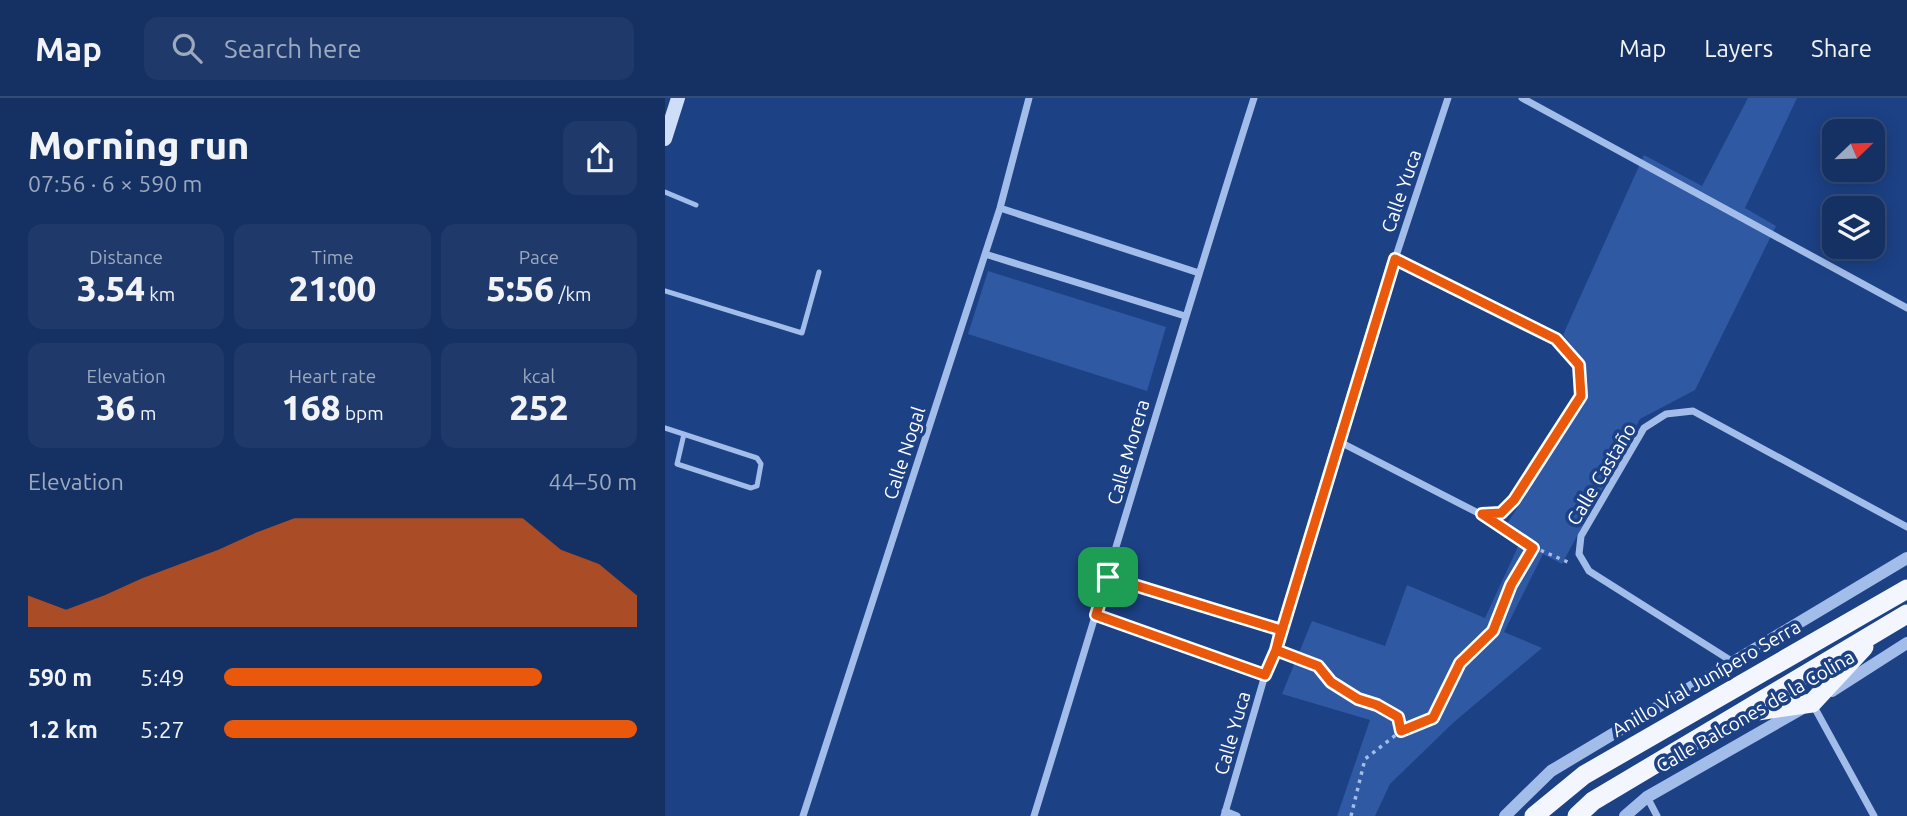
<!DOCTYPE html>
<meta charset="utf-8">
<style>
:root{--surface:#153164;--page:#1e396a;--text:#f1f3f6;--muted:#9da9bf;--line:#344c78;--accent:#ea580c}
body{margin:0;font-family:Ubuntu,sans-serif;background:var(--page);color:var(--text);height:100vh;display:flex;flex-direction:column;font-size:26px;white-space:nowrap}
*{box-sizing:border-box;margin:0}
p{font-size:23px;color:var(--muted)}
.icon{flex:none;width:38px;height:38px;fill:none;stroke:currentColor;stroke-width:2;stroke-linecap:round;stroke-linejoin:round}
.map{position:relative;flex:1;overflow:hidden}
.side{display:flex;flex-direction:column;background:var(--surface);width:665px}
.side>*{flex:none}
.needle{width:46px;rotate:67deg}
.controls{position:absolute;left:1157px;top:21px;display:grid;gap:14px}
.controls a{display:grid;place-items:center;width:63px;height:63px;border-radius:14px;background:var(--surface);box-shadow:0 4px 18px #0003,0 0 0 2px var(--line);font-size:35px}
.pin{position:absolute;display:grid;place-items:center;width:60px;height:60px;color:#fff;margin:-30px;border-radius:14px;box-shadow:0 4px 10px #0006}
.round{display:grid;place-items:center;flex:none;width:74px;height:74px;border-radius:14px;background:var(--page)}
.summary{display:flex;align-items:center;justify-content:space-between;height:119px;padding:0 28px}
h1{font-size:38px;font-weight:800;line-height:52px}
.stats{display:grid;grid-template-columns:repeat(3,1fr);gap:10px;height:119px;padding:7px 28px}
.stats div{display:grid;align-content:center;border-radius:14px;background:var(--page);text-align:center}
.stats b{font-size:35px;font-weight:800}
.stats small{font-size:19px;font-weight:400}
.stats p{font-size:19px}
.chart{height:196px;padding:14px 28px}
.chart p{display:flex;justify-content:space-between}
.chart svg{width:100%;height:126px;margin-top:7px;fill:var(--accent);opacity:.7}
ul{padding:0 28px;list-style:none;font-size:23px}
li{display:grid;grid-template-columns:112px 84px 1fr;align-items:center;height:52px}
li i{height:18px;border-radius:9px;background:var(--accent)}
header{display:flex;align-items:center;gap:42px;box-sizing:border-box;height:98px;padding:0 35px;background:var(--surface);border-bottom:2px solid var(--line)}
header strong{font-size:33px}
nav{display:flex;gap:38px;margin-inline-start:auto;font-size:24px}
.search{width:490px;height:63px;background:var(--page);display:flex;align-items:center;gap:18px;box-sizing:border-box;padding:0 24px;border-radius:14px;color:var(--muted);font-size:26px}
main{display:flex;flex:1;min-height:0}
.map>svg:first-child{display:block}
.green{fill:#2f59a3}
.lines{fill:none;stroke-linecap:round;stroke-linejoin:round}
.path{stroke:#a3bdeb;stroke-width:3.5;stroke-dasharray:3.5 5;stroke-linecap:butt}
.service{stroke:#a3bdeb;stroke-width:5}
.minor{stroke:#a3bdeb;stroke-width:7}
.tertiary{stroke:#a3bdeb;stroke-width:12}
.secondary{stroke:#ceddf8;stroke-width:14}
.trunk{stroke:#f3f6fe;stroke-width:19}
.route-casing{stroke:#fff;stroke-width:14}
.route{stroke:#ea580c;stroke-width:9}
.labels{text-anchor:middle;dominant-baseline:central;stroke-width:7;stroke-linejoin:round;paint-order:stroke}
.street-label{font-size:19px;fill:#fff;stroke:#1c4185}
</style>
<header>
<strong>Map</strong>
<div class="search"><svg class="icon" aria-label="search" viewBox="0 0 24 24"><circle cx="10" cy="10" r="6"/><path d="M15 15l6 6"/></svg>Search here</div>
<nav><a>Map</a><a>Layers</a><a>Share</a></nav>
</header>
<main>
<section class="side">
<div class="summary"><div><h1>Morning run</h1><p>07:56 · 6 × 590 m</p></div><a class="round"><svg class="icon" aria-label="share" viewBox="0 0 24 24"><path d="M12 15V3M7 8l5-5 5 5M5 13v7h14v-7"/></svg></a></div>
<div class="stats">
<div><p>Distance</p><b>3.54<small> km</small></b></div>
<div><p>Time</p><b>21:00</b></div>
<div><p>Pace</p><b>5:56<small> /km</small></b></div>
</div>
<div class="stats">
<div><p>Elevation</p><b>36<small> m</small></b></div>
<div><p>Heart rate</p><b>168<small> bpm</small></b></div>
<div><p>kcal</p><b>252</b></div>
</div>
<div class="chart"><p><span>Elevation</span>44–50 m</p>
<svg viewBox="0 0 160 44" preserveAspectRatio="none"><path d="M0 44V33L10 38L20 33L30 27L40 22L50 17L60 11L70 6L80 6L90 6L100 6L110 6L120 6L130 6L140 17L150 22L160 33V44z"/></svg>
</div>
<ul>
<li><b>590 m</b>5:49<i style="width:77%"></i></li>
<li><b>1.2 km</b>5:27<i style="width:100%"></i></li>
</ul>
</section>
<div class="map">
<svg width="1242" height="718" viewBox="0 0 1242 718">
<rect width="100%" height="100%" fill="#1c4185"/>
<path class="green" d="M1083 0H1132L1080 110 1111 128 1030 292 975 321 897 466 878 456 839 534 877 550 789 624 725 686 710 718H672L705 622 617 596 647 523 720 548 742 487 820 520 856 442 839 430 859 400 918 298V262L898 237 979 57 1037 88Z
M323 173 501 229 482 293 303 236Z"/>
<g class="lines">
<path class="path" d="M868 449 905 465
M623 557 653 568 666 585 693 601 713 607 733 619 736 632
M686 718 700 661 736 633 768 619 795 565 828 533 846 487 868 449 836 429"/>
<path class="service" d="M0 94 31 107
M0 193 137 235 154 174
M0 330 92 360 96 366 92 388 86 390 12 366 19 336"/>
<path class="minor" d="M857 0 1242 210
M335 110 534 175
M320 156 520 218
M675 344 817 417 836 415 849 402 916 297 914 267 891 241 730 161
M443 479 616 532
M431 517 600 577
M1068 564 924 473 914 456 916 438 979 330 1001 316 1028 313 1242 429
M1147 605 1209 718
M982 699 992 718
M560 713 572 718
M138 718 335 110 364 0
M369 718C443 479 513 239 589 0
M559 718 600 577 611 552 730 161 783 0"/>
<path class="tertiary" d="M1167 593 1242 545
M840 718 886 673 1242 460
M960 718 982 699 1136 611"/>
<path class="secondary" d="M0 41 13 0"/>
<path class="trunk" d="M1086 614 1147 605 1199 549
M869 718 919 677 1242 491
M912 718 928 703 1242 516"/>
</g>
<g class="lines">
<g class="route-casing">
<path id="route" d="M443 479 616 532 611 552 653 568 666 584 693 601 712 607 733 619 736 633 768 620 795 565 828 533 846 487 868 450 817 416 836 415 849 402 916 298 914 267 891 241 730 161 611 552 600 577 431 517 443 479"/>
</g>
<use href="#route" class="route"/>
</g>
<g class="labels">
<g class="street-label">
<text transform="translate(736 93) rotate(-71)">Calle Yuca</text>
<text transform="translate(463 354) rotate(-74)">Calle Morera</text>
<text transform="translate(239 355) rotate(-72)">Calle Nogal</text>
<text transform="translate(936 376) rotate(-59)">Calle Castaño</text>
<text transform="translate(1041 580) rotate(-30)">Anillo Vial Junípero Serra</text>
<text transform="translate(1090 613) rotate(-30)">Calle Balcones de la Colina</text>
<text transform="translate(567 635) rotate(-74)">Calle Yuca</text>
</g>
</g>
</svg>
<div class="controls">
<a><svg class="needle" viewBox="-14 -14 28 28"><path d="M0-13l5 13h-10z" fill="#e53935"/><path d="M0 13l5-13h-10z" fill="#9da9bf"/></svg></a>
<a><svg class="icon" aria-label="layers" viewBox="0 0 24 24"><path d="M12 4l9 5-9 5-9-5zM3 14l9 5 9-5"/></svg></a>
</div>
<div class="pin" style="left:443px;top:479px;background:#1e9e55"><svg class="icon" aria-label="arrive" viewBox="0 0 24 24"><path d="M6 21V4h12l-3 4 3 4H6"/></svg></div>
</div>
</main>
